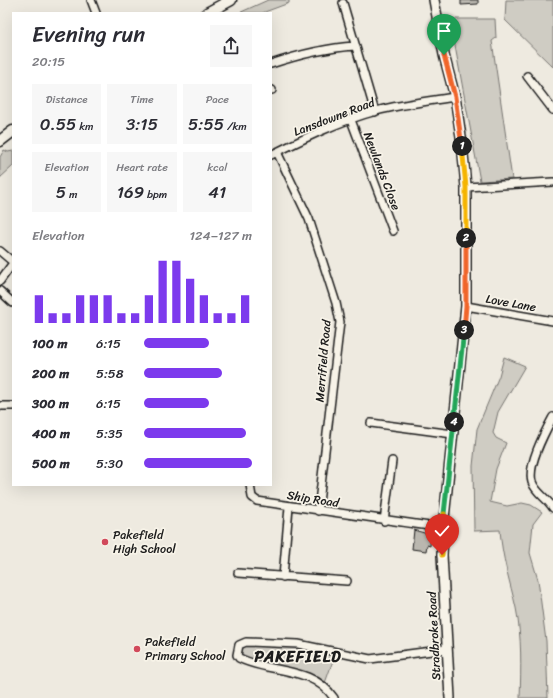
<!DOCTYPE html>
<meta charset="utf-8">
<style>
:root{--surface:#fff;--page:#f7f7f7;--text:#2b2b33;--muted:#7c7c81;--accent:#7c3aed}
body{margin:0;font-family:Sriracha,sans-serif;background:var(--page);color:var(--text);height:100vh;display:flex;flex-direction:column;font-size:15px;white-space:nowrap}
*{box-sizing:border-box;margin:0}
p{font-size:13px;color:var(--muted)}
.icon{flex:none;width:22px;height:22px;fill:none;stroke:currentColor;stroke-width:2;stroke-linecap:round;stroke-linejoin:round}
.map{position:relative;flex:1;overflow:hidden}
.details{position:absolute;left:12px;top:12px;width:260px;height:474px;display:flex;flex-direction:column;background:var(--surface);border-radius:0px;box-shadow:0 4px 16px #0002}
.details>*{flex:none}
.pin{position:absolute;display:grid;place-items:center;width:34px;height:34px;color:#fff;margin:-41px -17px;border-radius:50% 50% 50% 0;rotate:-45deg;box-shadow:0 0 4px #0007}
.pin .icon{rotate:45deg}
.km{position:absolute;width:20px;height:20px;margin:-10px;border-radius:50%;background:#222;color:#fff;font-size:11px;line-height:20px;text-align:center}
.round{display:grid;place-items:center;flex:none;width:42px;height:42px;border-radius:0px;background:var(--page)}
.head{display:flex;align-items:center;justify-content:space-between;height:68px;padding:0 20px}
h1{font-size:22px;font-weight:600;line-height:30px}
.figures{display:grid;grid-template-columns:repeat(3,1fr);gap:6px;height:68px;padding:4px 20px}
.figures div{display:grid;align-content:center;border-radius:0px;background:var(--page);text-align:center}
.figures b{font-size:17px;font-weight:600}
.figures small{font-size:11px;font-weight:400}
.figures p{font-size:11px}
.chart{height:112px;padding:8px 20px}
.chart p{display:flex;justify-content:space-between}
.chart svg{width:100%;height:72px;margin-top:4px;stroke:var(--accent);stroke-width:6}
ul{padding:0 20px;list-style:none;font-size:13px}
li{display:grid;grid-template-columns:64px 48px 1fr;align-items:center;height:30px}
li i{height:10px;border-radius:5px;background:var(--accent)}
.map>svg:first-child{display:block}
.green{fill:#cfccc3;stroke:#767470}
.building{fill:#bab7af;stroke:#1c1c1c}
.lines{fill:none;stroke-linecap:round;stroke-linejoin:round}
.minor-casing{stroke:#1c1c1c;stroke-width:10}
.major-casing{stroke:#1c1c1c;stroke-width:12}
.highway-casing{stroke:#1c1c1c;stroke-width:13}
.minor{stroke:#f7f3e8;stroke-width:7}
.major{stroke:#f7f3e8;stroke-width:9}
.highway{stroke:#f7f3e8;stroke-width:10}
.split-1-casing{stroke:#fff;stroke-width:8}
.split-2-casing{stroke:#fff;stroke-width:8}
.split-3-casing{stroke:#fff;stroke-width:8}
.split-4-casing{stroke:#fff;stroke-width:8}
.split-5-casing{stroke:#fff;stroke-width:8}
.split-6-casing{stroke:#fff;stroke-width:8}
.split-1{stroke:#f0652b;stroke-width:5}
.split-2{stroke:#f5b400;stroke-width:5}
.split-3{stroke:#f0652b;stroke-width:5}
.split-4{stroke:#22a559;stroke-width:5}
.split-5{stroke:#22a559;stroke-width:5}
.split-6{stroke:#f5b400;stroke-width:5}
.poi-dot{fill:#d1495b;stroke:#f7f3e8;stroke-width:1.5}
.labels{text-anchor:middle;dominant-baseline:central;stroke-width:3.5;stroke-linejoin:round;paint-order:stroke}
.street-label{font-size:12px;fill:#1c1c1c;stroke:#f7f3e8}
.poi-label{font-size:12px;fill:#1c1c1c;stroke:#f7f3e8;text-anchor:start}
.district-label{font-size:16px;font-weight:bold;letter-spacing:1px;fill:#1c1c1c;stroke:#f7f3e8}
</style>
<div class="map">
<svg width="553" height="698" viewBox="0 0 553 698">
<rect width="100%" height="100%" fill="#eeeae0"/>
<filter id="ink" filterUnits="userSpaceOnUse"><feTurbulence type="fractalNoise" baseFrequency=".025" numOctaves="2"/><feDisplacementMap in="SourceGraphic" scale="8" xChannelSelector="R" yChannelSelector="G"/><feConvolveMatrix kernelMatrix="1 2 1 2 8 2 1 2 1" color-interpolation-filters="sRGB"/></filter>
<g filter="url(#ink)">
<path class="green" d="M268 0H289V3L262 13H239Z
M506 0H553V67L505 20Z
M450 19H495L496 38 492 41 512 179 480 181Z
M4 150 8 152 13 151V166L0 178V157Z
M504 357 525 366 498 412 493 433 496 438 506 443 496 469 490 502 507 506 522 503 531 505 542 512 533 524 530 553 538 580 546 641 548 698H520C521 669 522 637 516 608 510 582 502 557 500 530L474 531 473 466 477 429 499 376Z
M244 644 301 646 335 655 325 683 312 675 242 656 240 648Z"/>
<path class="building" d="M461 0H478V4L461 5Z
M414 530 431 535 430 546 427 545 426 551 412 549Z"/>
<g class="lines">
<g class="minor-casing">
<path id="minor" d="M91 0 96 13
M343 3 375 112
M271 64C298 55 325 48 355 46
M527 76 553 110
M271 90H272
M351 120 393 231
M277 152 309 219 336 303 340 322 318 511
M271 155C305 138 339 121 376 111 402 104 429 101 455 97
M466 187 553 182
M0 251 13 262
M0 281 13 263
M0 291 13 303
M466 306 553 321
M0 406H13
M553 417C545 432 527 465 532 482 536 493 547 498 553 508
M371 423 453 434
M250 485 252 497 257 501 443 528
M384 521 392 461
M238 573 347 581
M283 577 289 507
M334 698C311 665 271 674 239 658L237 655 239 645 246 642 298 644 370 659 447 649"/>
</g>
<g class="major-casing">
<path id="major" d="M434 0 444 55 455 97 462 143 466 187V306L443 528 442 555 450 698"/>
</g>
<g class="highway-casing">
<path id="highway" d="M207 13 231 0
M0 141 13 131"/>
</g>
<use href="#minor" class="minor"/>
<use href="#major" class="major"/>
<use href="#highway" class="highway"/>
</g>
</g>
<g class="lines" filter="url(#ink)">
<g class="split-1-casing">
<path id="split-1" d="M444 55 455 97 462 146"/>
</g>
<g class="split-2-casing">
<path id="split-2" d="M462 146 466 187V238"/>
</g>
<g class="split-3-casing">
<path id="split-3" d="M464 330 466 306V238"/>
</g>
<g class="split-4-casing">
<path id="split-4" d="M454 422 464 330"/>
</g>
<g class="split-5-casing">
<path id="split-5" d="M444 514 454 422"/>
</g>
<g class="split-6-casing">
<path id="split-6" d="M442 555 444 514"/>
</g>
<use href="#split-1" class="split-1"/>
<use href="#split-2" class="split-2"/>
<use href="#split-3" class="split-3"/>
<use href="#split-4" class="split-4"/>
<use href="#split-5" class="split-5"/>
<use href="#split-6" class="split-6"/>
</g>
<g class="poi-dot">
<circle cx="105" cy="542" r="4"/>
<circle cx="137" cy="649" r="4"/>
</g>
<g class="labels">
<g class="street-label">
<text transform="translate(334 117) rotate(-21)">Lansdowne Road</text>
<text transform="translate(382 171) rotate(69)">Newlands Close</text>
<text transform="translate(511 303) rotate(10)">Love Lane</text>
<text transform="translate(323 361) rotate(-85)">Merrifield Road</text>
<text transform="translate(313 499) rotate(9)">Ship Road</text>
<text transform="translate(434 636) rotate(-93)">Stradbroke Road</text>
</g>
<g class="poi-label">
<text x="113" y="535">Pakefield<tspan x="113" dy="14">High School</tspan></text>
<text x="145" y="642">Pakefield<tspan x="145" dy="14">Primary School</tspan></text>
</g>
<g class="district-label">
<text x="298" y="656">PAKEFIELD</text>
</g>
</g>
</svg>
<div class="pin" style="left:444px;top:55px;background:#1e9e55"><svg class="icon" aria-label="arrive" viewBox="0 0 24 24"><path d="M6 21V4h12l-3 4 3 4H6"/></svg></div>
<div class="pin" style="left:442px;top:555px;background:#d93025"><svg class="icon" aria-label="check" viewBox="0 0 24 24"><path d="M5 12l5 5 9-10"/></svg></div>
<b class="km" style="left:462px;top:146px">1</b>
<b class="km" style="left:466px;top:238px">2</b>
<b class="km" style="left:464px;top:330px">3</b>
<b class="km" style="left:454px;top:422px">4</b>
<section class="details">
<div class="head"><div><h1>Evening run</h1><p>20:15</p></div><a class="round"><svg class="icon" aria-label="share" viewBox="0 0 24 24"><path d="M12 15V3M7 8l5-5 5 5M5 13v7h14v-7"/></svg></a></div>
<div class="figures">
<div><p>Distance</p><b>0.55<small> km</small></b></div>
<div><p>Time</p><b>3:15</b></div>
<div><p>Pace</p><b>5:55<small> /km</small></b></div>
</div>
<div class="figures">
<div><p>Elevation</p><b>5<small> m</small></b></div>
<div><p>Heart rate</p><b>169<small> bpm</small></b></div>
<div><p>kcal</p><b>41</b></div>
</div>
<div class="chart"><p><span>Elevation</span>124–127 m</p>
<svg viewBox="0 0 160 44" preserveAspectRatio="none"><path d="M5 44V27M15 44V38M25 44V38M35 44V27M45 44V27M55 44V27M65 44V38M75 44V38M85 44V27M95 44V6M105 44V6M115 44V17M125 44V27M135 44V38M145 44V38M155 44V27"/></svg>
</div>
<ul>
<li><b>100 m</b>6:15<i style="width:60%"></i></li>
<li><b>200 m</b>5:58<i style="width:72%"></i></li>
<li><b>300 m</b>6:15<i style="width:60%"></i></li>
<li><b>400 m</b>5:35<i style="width:94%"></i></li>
<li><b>500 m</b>5:30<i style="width:100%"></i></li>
</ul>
</section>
</div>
